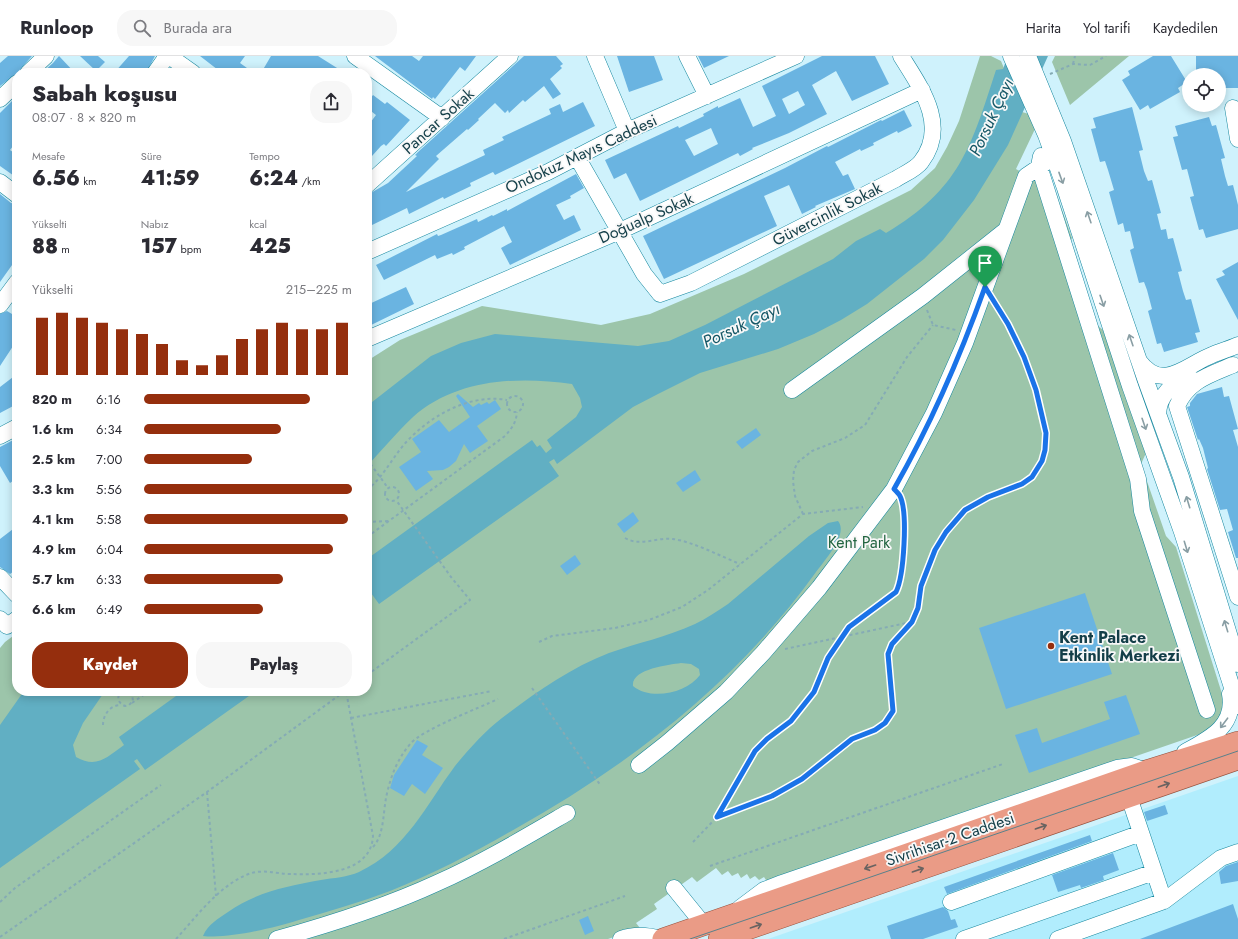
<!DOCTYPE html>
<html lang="tr">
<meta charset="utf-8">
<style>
:root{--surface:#fff;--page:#f7f7f7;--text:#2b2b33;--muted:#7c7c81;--line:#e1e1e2;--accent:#952e0d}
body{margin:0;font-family:Jost,sans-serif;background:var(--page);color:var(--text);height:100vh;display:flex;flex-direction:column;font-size:15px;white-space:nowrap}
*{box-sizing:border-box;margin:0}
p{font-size:13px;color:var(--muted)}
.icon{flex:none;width:22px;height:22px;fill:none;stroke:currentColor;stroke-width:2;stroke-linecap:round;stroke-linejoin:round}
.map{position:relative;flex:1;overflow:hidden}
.sheet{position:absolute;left:12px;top:12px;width:360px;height:628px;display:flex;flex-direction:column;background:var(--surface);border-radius:16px;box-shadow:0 2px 10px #0003}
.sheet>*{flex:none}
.controls{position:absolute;left:1182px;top:12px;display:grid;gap:8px}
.controls a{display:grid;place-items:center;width:44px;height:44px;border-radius:50%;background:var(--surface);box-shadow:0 2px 10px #0003;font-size:20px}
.pin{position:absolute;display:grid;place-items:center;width:34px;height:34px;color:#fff;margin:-41px -17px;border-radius:50% 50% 50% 0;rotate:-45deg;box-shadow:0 0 4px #0007}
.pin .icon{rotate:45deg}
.round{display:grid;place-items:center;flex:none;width:42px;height:42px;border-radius:16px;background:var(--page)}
.summary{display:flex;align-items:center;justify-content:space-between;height:68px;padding:0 20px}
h1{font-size:22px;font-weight:800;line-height:30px}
.stats{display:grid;grid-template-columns:repeat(3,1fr);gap:6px;height:68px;padding:4px 20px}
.stats div{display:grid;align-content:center}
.stats b{font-size:20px;font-weight:800}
.stats small{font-size:11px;font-weight:400}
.stats p{font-size:11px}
.chart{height:112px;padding:8px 20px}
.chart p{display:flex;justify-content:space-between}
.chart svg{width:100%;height:72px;margin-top:4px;stroke:var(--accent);stroke-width:6}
.primary-button{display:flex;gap:8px;margin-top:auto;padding:8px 20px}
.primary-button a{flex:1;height:46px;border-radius:16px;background:var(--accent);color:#fff;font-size:16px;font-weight:800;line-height:46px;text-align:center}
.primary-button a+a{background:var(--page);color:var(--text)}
ul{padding:0 20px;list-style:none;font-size:13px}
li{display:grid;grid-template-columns:64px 48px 1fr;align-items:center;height:30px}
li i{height:10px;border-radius:5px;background:var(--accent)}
header{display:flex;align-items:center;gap:24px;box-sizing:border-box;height:56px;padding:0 20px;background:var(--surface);border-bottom:1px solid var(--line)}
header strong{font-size:19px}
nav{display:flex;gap:22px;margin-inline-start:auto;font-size:14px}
.search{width:280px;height:36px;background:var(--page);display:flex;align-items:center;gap:10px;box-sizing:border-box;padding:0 14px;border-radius:16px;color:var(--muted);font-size:15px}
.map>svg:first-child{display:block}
.built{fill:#b1edfd}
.green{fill:#9cc5aa}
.water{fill:#61afc3;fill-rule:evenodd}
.building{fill:#6ab4e1;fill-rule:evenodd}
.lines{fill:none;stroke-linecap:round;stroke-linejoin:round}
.minor-casing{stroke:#15879e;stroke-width:17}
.major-casing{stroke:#96503c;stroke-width:22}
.path{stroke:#85abb5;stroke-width:2;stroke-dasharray:3 3;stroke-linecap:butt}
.minor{stroke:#fff;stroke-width:16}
.major{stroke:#ea9b86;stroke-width:21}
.tram{stroke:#59818b;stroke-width:1}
.oneway{stroke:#899ea4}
.oneway2{stroke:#696361}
.route-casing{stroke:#fff;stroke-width:8}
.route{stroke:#1a73e8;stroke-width:5}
.poi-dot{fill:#952e0d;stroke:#f8f8f8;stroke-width:1.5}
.labels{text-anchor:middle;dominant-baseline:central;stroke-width:3.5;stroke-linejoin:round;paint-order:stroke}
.street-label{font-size:16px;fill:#133e48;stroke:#f8f8f8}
.park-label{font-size:16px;fill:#226541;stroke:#f8f8f8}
.poi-label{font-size:16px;font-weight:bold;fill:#133e48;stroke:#f8f8f8;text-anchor:start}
.water-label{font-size:17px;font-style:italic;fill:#155766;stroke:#f8f8f8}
</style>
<header>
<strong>Runloop</strong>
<div class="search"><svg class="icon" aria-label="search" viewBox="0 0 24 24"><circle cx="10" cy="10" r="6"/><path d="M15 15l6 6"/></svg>Burada ara</div>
<nav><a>Harita</a><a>Yol tarifi</a><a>Kaydedilen</a></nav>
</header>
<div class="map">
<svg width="1238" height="883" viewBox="0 0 1238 883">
<rect width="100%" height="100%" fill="#cff2fc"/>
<path class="built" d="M1238 720V883H768Z"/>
<path class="green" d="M980 0H991L1001 5 1022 56 1029 58 1035 73 1016 113 1039 126 1051 123 1072 182 1068 194 1091 264 1103 274 1146 397 1141 408 1166 480 1176 491 1223 641C1228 660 1216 668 1203 677L768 827 764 821 759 824 755 820 750 823 747 818 741 822 738 817 732 820 728 815 722 819 716 812 697 826 692 821 654 848 657 853 636 867 640 872 608 883H0V592L5 586 17 577V635H367V305L400 284 482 250 601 269 650 258 744 218 911 134 935 112 947 91 959 65Z
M1055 0H1129L1070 49 1052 6Z"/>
<path class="water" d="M1008 0H1048L1008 89 974 144 943 184 924 203 867 248 841 264 814 278 778 293 700 317 658 338 633 351 557 408 554 403 549 406 559 420 379 548 371 537 367 539V503L532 384 537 391 540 389 546 397 552 392 547 384 576 361 582 351 580 342 572 328C517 320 456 323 413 361 397 376 382 394 367 410V350L431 300 461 287 495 278 638 290 669 285 705 269 833 203 856 185 880 173 886 177C960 133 971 91 996 14L1003 13Z
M838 465C849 478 824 505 816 516 738 625 631 708 515 773 475 796 434 818 390 835 361 846 330 855 299 864 273 872 229 883 203 880 208 868 218 863 228 856 256 836 288 830 321 824 333 822 348 821 359 816 406 794 426 749 455 710 467 695 487 673 502 662 535 637 570 612 609 597 637 587 667 581 695 568 706 563 717 555 728 548L809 480 828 467ZM681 607 691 608 699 613 700 619C687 637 651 645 633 630 631 613 668 609 681 607Z
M24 635H105L83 667 73 689 76 701C97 713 107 701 124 689L119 681 183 635H256L145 714 137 703 134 705 140 713 0 812V669Z"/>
<path class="building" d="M8 0H32L16 18 0 30V7Z
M59 0 75 17H42L53 7Z
M80 0H98L105 6 96 15Z
M129 0H155L146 17H114Z
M200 0H245L240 7 254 17H222Z
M271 0H318L345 17H261Z
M375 0H412L419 5 423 0H476L465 15 460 11 435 43 433 41 432 43Z
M524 0H556L563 8 560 10 562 12 550 23 561 38 553 43 544 30 525 46 523 44 509 57 508 54 505 57 495 47 478 63 479 64 468 74 467 73 436 100 439 103 406 136 485 99 483 94 504 84 502 81 551 58 549 53 560 48 563 56 583 46 595 70 495 119 493 116 470 127 471 130 444 143 443 141 409 158 407 152 370 170 367 163V141L370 140 369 138 388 127 417 100 415 99 418 96Z
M617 0H654L663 24 629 36Z
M698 0H729L704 12Z
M822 0H875L889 28 852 45 836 15 812 29 827 58 789 77 752 92 753 93 740 100 738 97 640 145 626 117 614 123 605 104 678 70 679 72 704 60 703 58 718 50V52L740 42 753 71 776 60 762 30ZM798 35 805 49 789 58 782 43ZM711 72 718 88 694 100 685 84Z
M1153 0H1171L1187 26 1178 32 1180 36 1150 53 1148 49 1140 54 1122 24 1130 19 1128 15Z
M1196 0H1238V32H1219V19H1196Z
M373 39 385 48 387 46 410 64 386 90 384 88 381 90 372 100 367 95V71L376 59 367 52V47Z
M17 40V85L10 94 17 99V122L0 110V57Z
M1132 51 1143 94 1139 95 1144 115 1148 125 1152 124 1161 157 1157 158 1161 174 1166 173 1168 183 1173 182 1182 215 1178 216 1183 235 1186 244 1191 243 1200 276 1195 277 1198 286 1164 296 1161 287 1157 288 1148 255 1152 253 1147 234 1144 226 1139 227 1130 194 1134 192 1130 175 1125 176 1123 167 1118 169 1109 136 1114 134 1108 114 1105 105 1100 106 1091 73 1096 72 1093 62Z
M904 54 912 70 898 77 897 75 873 87 874 89 861 95 860 93 835 106 843 120 848 118 855 133 815 150 816 151 802 158 789 129 764 140 777 170 664 223 643 180 785 112 827 90 828 91 881 64 882 65Z
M1209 61 1212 70 1216 69 1225 102 1221 103 1225 120 1228 130 1233 129 1238 149V173L1206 182 1203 173 1199 174 1190 141 1194 140 1187 113 1182 114 1173 81 1178 80 1175 70Z
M576 118 584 132 570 140 571 142 556 149 564 164 574 159 581 174 510 209 501 192 512 186 504 170 464 191 465 193 453 199 452 197 437 203 435 199 384 224 376 209 437 178 438 180 441 179 477 163 478 166 492 159 493 160 507 153V155Z
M0 138 11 147 17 148V202L0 226Z
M1238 206V264L1216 223 1225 219 1222 215Z
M406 231 414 248 367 271V249Z
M7 255 17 261V284L0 310V258Z
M17 318V348L0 357V331Z
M1222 331 1224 341 1229 340 1238 373 1233 374 1238 391V502H1236L1228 476 1233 474 1227 453 1220 454 1207 413 1208 412 1203 392 1199 383 1198 384 1187 351 1190 350V347L1197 338Z
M458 338 473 351 479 347 481 349 487 346 489 348 495 344 501 353 477 370 488 385 470 397 464 388 456 405 449 411 443 414 427 415 433 423 416 435 399 411 421 396 412 383 439 364 449 376 470 361 456 340Z
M756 372 761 379 742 393 736 386Z
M17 382V422L10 427 0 410V391Z
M695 414 701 424 683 436 676 427Z
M633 456 639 465 624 477 617 468Z
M17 470V513L10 518 0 511V483Z
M575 499 581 508 567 519 560 510Z
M1085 537 1112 618 1006 653 979 572Z
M1126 639 1140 678 1029 717 1015 679 1037 672 1042 687 1110 663 1104 646Z
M417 684 428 690 422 699 443 712 425 738 412 728 404 740 390 732 394 719Z
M1165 749 1168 758 1147 765 1144 756Z
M1090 779 1092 785 947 838 944 831Z
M1113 797 1119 814 1103 820 1104 824 1081 832 1080 829 1058 836 1052 819Z
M1238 806V825L1221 828 1219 816 1226 810Z
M1233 848 1238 863V883H1140Z
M943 851 948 855 951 864 955 863 958 871 923 883H891L887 870Z
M588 860 594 875 585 879 579 864Z"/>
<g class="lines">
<g class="minor-casing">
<path id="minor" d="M169 0 193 17
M355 0 442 62
M595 0 627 75
M687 0 707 40
M1011 0 1046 79 1065 132 1130 330 1182 476 1238 650
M1028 0 1063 85 1146 325 1181 421 1238 608
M28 17 46 0
M155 17 167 0
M0 43 17 27
M1233 52 1238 83
M1041 100 1039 110 1138 423 1142 455 1207 654
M577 101 644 218 660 238 691 227 896 123C904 118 916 113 921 106 949 70 921 32 901 0
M0 126 17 139
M367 129 510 0
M367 196 548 116 627 75 796 0
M0 249 17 226
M367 283 620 175 922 34
M1139 305C1163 337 1186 309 1212 299 1221 295 1229 293 1238 289
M1233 309C1209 319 1188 325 1177 350L1238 541
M792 334 923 240 1006 174
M1158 358C1159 338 1172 329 1189 319
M0 380 17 371
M0 521 17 539
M0 563 7 570 17 563
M1185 696C1209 683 1236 670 1230 638
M639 709 667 687 726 636 763 597 819 532 894 433 934 357 965 287 1026 120 1054 101
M674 832 704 869
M1164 845 1221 802 1238 796
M951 846 1141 777
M740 852 764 834 782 827 1117 712 1132 710 1141 713H1150
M277 883C331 868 385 851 437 827 482 807 524 782 567 757
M621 883C635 878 647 879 661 883
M964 883 1154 816
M1058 883 1164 845 1129 741"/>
</g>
<g class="major-casing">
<path id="major" d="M663 883 1149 714 1238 686
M719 883 1238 703"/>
</g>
<path class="path" d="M1073 8 1075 0
M1050 18 1073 8 1090 9 1106 0
M927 254 933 269 956 274
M507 348a8 8 0 1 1 16 0a8 8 0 1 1-16 0Z
M367 403 388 432
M385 438a7 7 0 1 1 14 0a7 7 0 1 1-14 0Z
M367 434C382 422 390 406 402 391 426 362 468 337 507 344
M803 458 795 440 793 425 794 414 798 406 812 395 845 382 865 369 907 301 933 269
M367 466 388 465
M367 481 505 380C512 372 516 367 517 356
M625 482C641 491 656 481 673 483 694 486 720 500 740 508
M539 586 552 580 615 572 649 564 682 551 708 534 803 458 863 451
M785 593 911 566
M367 619 470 544 451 521 396 444
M532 632 601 730
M123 635C116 639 117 647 125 650L129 649 133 645 132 638 128 635
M132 647 149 635
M351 662 492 635
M103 669C103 659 110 649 121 649
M207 736 216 840
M717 760 755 695 767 683 791 665 814 636 828 601 849 571 896 536C907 514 906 471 901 446
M693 786 717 761 772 740 802 723 852 683 875 674 885 667 893 655 888 598 892 588 912 566 918 552 921 530 935 494 946 476 965 454 988 441 1022 428 1037 415 1045 394 1046 377 1036 334 1024 301 1008 269 994 245
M373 791C384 779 383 758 386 742 390 722 397 703 411 687 424 673 479 652 498 643
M710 810 1003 708
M0 846 15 832 161 729
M0 881 207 736 345 635
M176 883C197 860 217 832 246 819 262 812 275 818 291 818 320 819 371 818 373 780L346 635
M504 883 625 840"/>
<use href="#minor" class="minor"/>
<use href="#major" class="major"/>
<path class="tram" d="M690 883 1238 695"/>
</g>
<defs><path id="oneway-shaft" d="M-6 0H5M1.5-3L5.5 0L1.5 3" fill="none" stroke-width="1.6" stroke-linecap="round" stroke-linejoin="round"/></defs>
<g class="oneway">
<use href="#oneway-shaft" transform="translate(1061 122) rotate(70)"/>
<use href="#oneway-shaft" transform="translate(1089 161) rotate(-109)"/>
<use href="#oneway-shaft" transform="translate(1102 245) rotate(71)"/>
<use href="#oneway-shaft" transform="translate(1131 284) rotate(-109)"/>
<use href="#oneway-shaft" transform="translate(1144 368) rotate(71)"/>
<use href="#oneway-shaft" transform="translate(1188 446) rotate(-107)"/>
<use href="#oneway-shaft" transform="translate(1186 491) rotate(73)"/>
<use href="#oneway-shaft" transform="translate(1226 570) rotate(-107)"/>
<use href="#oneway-shaft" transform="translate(1224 667) rotate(127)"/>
</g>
<g class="oneway2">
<use href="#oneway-shaft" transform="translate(1164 729) rotate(-19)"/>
<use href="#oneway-shaft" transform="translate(1041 771) rotate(-19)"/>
<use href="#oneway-shaft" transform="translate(870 811) rotate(161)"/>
<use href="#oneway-shaft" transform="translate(918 814) rotate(-19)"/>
<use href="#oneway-shaft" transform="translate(756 870) rotate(-19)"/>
</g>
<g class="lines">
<g class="route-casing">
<path id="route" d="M985 231 1008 268 1024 301 1036 334 1046 377 1045 394 1042 405 1032 421 1022 428 988 441 965 454 946 476 935 494 921 530 918 552 912 566 892 588 888 598 893 655 885 667 875 674 852 683 802 723 772 740 717 761 755 695 767 683 791 665 814 636 828 602 849 571 896 536C904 520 908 456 900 440 899 438 896 435 894 433 931 368 960 301 985 231Z"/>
</g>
<use href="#route" class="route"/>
</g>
<circle class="poi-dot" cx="1051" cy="590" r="4"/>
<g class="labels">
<g class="street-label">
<text transform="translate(438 65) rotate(-42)">Pancar Sokak</text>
<text transform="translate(581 98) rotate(-25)">Ondokuz Mayıs Caddesi</text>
<text transform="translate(827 158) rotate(-27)">Güvercinlik Sokak</text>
<text transform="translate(646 162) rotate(-24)">Doğualp Sokak</text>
<text transform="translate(950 783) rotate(-19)">Sivrihisar-2 Caddesi</text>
</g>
<g class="park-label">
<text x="859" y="486">Kent Park</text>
</g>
<g class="poi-label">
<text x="1059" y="581">Kent Palace<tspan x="1059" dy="18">Etkinlik Merkezi</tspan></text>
</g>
<g class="water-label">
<text transform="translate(991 61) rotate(-65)">Porsuk Çayı</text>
<text transform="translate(741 269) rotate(-25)">Porsuk Çayı</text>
</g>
</g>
</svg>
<div class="controls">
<a><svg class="icon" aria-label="locate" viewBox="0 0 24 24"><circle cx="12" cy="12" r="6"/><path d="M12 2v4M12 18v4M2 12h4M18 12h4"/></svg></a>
</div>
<div class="pin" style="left:985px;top:231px;background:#1e9e55"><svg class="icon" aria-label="arrive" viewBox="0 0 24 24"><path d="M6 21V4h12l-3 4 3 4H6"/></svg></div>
<section class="sheet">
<div class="summary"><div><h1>Sabah koşusu</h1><p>08:07 · 8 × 820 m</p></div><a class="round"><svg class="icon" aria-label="share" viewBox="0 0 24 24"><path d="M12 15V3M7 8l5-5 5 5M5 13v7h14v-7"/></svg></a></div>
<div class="stats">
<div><p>Mesafe</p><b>6.56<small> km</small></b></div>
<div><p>Süre</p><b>41:59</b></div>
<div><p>Tempo</p><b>6:24<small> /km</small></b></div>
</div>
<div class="stats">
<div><p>Yükselti</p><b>88<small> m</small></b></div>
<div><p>Nabız</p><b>157<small> bpm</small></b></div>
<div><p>kcal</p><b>425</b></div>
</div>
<div class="chart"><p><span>Yükselti</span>215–225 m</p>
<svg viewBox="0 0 160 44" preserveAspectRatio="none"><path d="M5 44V9M15 44V6M25 44V9M35 44V12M45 44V16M55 44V19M65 44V25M75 44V35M85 44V38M95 44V32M105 44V22M115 44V16M125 44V12M135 44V16M145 44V16M155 44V12"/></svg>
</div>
<ul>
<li><b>820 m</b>6:16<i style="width:80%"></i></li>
<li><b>1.6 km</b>6:34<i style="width:66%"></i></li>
<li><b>2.5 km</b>7:00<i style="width:52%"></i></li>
<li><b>3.3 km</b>5:56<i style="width:100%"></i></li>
<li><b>4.1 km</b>5:58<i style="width:98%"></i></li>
<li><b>4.9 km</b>6:04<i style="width:91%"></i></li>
<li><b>5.7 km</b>6:33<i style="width:67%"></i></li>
<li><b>6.6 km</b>6:49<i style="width:57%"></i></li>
</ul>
<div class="primary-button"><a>Kaydet</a><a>Paylaş</a></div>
</section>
</div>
